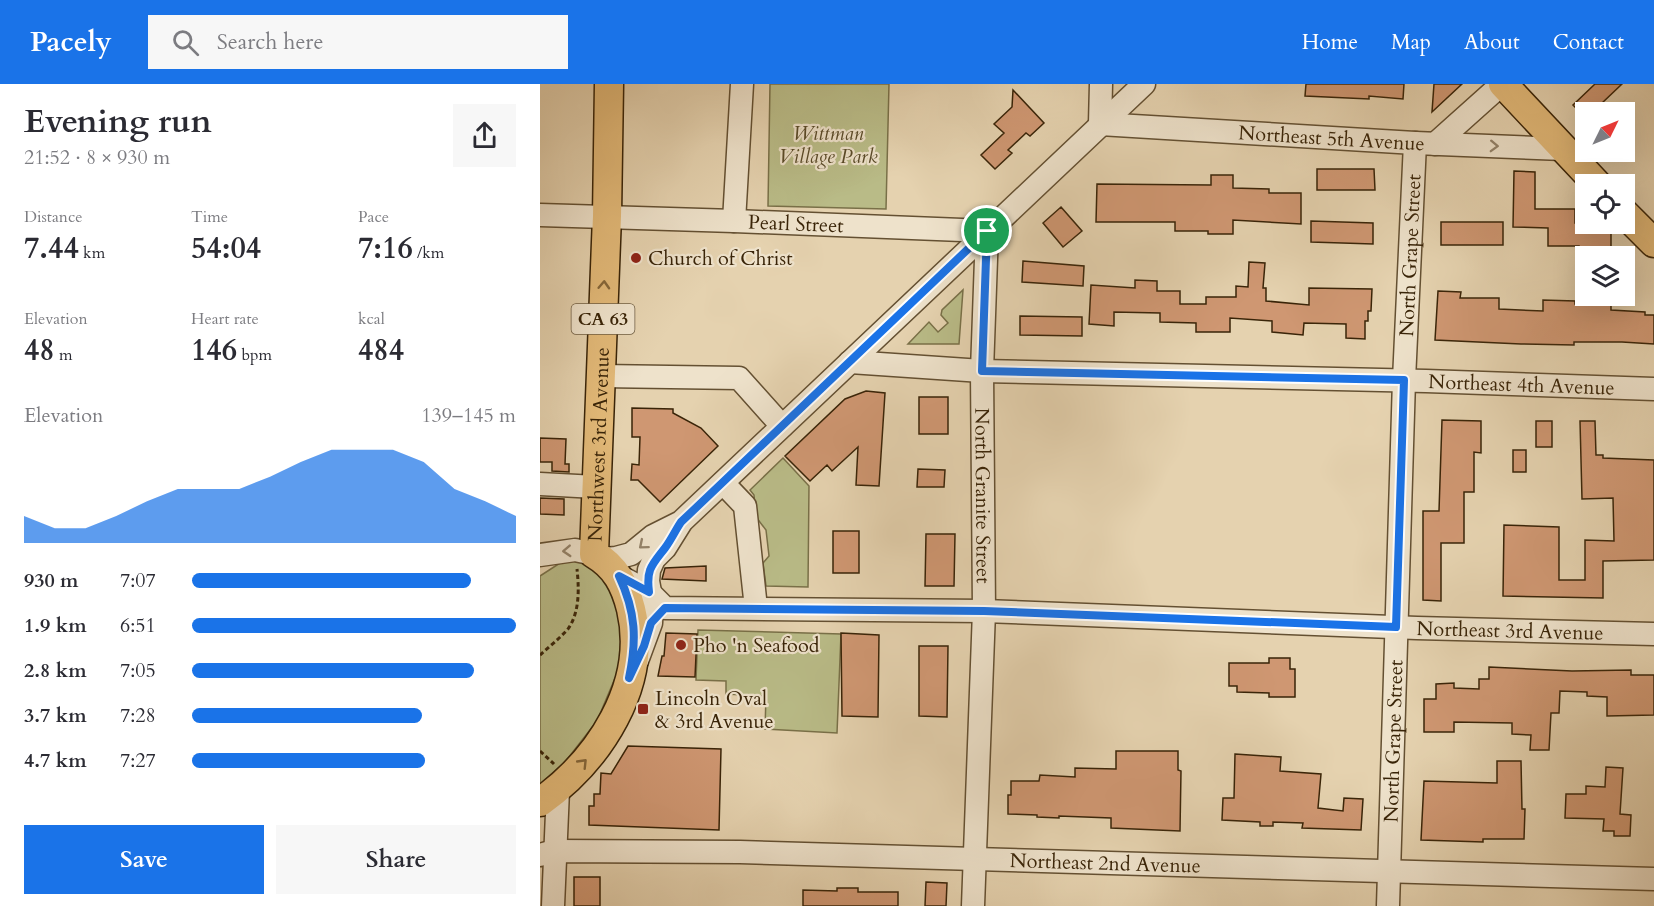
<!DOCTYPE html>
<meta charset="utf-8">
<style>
:root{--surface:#fff;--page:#f7f7f7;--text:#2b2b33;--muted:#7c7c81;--accent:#1a73e8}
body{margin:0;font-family:Cardo,serif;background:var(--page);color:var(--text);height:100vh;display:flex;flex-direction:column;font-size:22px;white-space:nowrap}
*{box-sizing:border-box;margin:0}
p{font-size:20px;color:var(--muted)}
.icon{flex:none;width:33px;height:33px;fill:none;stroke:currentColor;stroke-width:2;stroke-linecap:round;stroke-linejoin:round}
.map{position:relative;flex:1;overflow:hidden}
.sheet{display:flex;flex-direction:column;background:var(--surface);width:540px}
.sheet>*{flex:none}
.needle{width:39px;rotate:47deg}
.buttons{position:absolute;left:1035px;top:18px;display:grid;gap:12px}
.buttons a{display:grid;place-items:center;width:60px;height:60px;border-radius:0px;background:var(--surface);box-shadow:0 6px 24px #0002;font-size:30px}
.pin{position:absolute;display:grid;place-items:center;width:51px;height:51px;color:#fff;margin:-26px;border:3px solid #fff;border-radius:50%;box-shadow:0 2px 6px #0007}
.round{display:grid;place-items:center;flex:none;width:63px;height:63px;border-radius:0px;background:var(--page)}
.overview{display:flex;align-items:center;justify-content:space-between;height:102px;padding:0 24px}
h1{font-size:33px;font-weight:600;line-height:45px}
.stats{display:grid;grid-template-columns:repeat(3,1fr);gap:9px;height:102px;padding:6px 24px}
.stats div{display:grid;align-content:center}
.stats b{font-size:30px;font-weight:600}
.stats small{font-size:16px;font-weight:400}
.stats p{font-size:16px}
.chart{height:168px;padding:12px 24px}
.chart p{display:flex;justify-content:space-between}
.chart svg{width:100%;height:108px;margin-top:6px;fill:var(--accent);opacity:.7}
.action{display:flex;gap:12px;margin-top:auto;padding:12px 24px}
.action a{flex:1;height:69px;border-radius:0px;background:var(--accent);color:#fff;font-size:24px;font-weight:600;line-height:69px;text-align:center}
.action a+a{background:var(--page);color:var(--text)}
ul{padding:0 24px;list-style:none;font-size:20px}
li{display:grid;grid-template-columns:96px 72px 1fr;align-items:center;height:45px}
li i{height:15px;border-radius:8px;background:var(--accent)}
header{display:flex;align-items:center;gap:36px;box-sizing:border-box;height:84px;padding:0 30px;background:var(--accent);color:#fff}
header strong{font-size:28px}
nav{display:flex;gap:33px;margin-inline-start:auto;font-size:21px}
.search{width:420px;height:54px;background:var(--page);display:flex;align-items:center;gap:15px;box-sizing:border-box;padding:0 21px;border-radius:0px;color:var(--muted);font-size:22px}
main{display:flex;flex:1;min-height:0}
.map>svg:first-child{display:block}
.green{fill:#b9bb87;stroke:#797048;stroke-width:1.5}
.building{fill:#cf9772;stroke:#392408;stroke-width:1.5}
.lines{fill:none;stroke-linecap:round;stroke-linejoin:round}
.minor-casing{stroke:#645032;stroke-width:25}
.major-casing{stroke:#392408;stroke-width:31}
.path{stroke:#392408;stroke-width:3;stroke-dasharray:4.5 3;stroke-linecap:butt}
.minor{stroke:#eee2cb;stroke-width:22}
.major{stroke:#e2b978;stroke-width:28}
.oneway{stroke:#94836a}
.oneway2{stroke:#85673a}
.route-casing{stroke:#fff;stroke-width:12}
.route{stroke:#1a73e8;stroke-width:8}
.poi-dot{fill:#8f2418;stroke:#eee2cb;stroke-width:2}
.labels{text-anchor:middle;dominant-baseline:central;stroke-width:4.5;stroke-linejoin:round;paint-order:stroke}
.shield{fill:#eee2cb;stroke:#6f5d42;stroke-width:1.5}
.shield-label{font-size:18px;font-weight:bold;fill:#392408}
.park-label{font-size:20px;font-style:italic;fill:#594a28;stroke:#eee2cb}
.street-label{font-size:20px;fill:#392408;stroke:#eee2cb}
.poi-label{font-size:20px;fill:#392408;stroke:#eee2cb;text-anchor:start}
</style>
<header>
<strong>Pacely</strong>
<div class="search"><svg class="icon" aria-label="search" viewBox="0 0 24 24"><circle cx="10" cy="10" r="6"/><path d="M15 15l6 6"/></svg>Search here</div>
<nav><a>Home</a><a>Map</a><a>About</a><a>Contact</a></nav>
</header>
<main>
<section class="sheet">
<div class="overview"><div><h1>Evening run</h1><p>21:52 · 8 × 930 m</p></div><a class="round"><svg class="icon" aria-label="share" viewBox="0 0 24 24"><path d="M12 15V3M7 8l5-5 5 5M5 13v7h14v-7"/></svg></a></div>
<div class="stats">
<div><p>Distance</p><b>7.44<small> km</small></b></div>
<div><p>Time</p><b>54:04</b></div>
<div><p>Pace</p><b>7:16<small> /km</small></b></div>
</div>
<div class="stats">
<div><p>Elevation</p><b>48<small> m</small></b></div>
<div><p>Heart rate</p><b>146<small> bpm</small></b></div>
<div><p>kcal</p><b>484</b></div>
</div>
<div class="chart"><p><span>Elevation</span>139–145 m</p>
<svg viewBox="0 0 160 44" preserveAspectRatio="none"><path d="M0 44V33L10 38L20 38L30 33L40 27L50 22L60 22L70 22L80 17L90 11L100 6L110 6L120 6L130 11L140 22L150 27L160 33V44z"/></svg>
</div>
<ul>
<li><b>930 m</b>7:07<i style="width:86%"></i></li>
<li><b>1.9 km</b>6:51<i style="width:100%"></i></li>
<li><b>2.8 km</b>7:05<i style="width:87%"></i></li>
<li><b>3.7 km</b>7:28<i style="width:71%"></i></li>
<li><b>4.7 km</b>7:27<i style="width:72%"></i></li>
</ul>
<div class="action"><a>Save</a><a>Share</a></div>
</section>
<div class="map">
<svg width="1114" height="822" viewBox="0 0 1114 822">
<rect width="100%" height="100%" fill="#e5d2af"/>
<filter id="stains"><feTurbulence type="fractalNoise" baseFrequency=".00333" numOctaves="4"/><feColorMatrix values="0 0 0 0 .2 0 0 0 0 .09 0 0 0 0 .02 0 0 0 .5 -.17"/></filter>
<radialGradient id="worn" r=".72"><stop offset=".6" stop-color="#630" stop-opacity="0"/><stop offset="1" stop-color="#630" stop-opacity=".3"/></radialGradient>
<path class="green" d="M230 0H349L346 125 228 122Z
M423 206 419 260H368L389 238 398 248 408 239 401 231 402 226Z
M243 374 269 402 268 503 226 502 223 479 229 472 226 446 216 433 214 411 210 406Z
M34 477 48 479 59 485 85 534 78 587 57 637 25 678 0 700V492L20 479Z
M158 546 301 550 297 649 225 645 226 612 186 610V597L156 596Z"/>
<path class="building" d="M766 0H864L863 15 829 12V15L765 12Z
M894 0H922L892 28Z
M1055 0H1082L1061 20 1069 28H1040L1033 21Z
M473 6 504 39 490 52 486 49 468 66 472 69 455 85 441 71 464 49 454 40 472 23Z
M777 85H834L835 106H777Z
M974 87 995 88V125H1035V139L1059 140V149H1071V172H1039V162H1008V144L973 143Z
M671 91H693V104L729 105V109H761V140L693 136V150H668V147H635V138H556L557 100 671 101Z
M521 123 542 147 523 163 503 139Z
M771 137 833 139V160L771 158Z
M901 138H963V161H901Z
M483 177 544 182 543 202 482 198Z
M709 178 725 179 723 204H726V217L769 221V204L832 205 831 227H828V237H825V255L806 254V240L764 239 763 251 732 248V237L690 234V248H656V239L620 238V229L574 228V242L549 240 551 201 595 204V196L617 197V207H640V220H666V213H696V202L708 203Z
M898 207 921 208 920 214H959V225L1003 227V216L1035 217V220H1071V226L1105 228V231H1114V260L1082 258H1034V261L981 260 895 256Z
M480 232 542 233V252L480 251Z
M326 307 345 309 339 402 316 401 318 363 292 387 287 381 270 397 245 372 305 315Z
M379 313H408V350H379Z
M92 324 133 325V329L161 344 178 362 120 418 98 396H91L92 380 99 381 100 353H92Z
M902 336 941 337V369L934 368V408H924V459H901V517L883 516V427H899Z
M996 337H1012V363H996Z
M1040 337H1055L1056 371H1063V374L1114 376V476L1063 477V514L963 512 964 441 1019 443V496H1045V456L1074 457 1073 414 1042 415Z
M0 354 26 355 25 380H29V388L12 387V378H0Z
M973 366H986V388H973Z
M378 385 405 386 404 403H377Z
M0 414 24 415V431L0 430Z
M293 447H319V489H293Z
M386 450H415L414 502H385Z
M166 482V497L122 495 125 484Z
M126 549 157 550 155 593 118 592 122 572H124Z
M301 549 339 551 338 633 302 632Z
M379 562H408L407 633 379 632Z
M729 574H750V585H755V613H729V609L697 608V602H689V579H729Z
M949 583 1032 587 1091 586V591H1114V631L1067 632V613L1047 612V608L1020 607 1019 629H1011L1009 666H990L991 651 972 650V639L914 638V648H884V615H896V600L914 599V604L939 605V595H949Z
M88 662 181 665 179 746 49 741V722H54V710H60L61 689 71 690Z
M576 667H638V686L641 687 640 747 571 744V734L519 732V734L497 733V731L468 730V711H471V697H499L500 691 535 693V684L576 685Z
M695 670 741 673 740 687 781 690 778 724 803 727 804 714 823 715 821 746 762 744 763 739 733 738V742H720V738L682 736 683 714H694Z
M957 677H981L982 725H985L984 755H943V758L881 756 884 697 957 699Z
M1066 683 1083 684 1080 730 1091 731 1090 752H1074V747H1063L1064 735 1025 734 1026 710H1046V702L1065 703Z
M34 793H60V822H34Z
M386 798 407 799 406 822H385Z
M297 804H318V808H358V822H263V806L297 807Z"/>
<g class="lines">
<g class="minor-casing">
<g id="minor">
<path id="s1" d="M561 0 560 40 875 59 1023 65"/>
<path d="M895 60 962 0"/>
<path id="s2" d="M0 131 194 137 447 147 442 287 444 527 433 822"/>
<path d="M194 137 202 0"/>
<path id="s3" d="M310 278 442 287 886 297 1114 305"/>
<path d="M61 292 199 294 242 342"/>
<path d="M183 399 205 422 216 524"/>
<path d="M0 400 56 403"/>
<path d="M0 471 35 466 54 470"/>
<path d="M63 475 76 474 91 470 113 452 141 438 604 0"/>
<path id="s4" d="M79 492 109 508 125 524 444 527 877 544 1114 550"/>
<path d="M97 577 111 539 112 519 108 497 109 486 114 475 125 464 140 440"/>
<path id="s5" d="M0 771 14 767 200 768 1114 795"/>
<path d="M13 822 18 706"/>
<path id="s6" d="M848 822 864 296 875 59"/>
</g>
</g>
<g class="major-casing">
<g id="major">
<path d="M963 0 1057 100"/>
<path d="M1084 129 1114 159"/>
<path id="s7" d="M0 718C59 676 109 601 91 525 85 501 76 483 54 470L67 132 69 0"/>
</g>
</g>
<path class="path" d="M0 571C9 563 20 554 28 545 40 528 39 504 37 485
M0 667 14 680"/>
<use href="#minor" class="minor"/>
<use href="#major" class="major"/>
</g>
<defs><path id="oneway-chevron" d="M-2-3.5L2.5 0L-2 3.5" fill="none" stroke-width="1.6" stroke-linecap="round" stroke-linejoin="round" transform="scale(1.5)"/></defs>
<g class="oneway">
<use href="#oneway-chevron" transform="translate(954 62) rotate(2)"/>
<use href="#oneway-chevron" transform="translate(103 461) rotate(140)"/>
<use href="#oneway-chevron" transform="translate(27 467) rotate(177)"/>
</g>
<g class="oneway2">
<use href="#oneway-chevron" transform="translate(64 201) rotate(-87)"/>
<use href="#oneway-chevron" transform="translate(43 679) rotate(-46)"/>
</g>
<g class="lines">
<g class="route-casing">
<path id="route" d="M447 147 442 287 864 296 856 543 444 527 125 524 111 539 104 562 89 594C97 556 96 528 79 492L109 508C106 485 112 481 125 464 131 456 135 447 141 438Z"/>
</g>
<use href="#route" class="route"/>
</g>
<g class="poi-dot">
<circle cx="96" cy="174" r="6"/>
<circle cx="141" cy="561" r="6"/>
<rect x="97" y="619" width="12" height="12" rx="3"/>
</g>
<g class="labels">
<rect class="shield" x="31.5" y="220" width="63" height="30" rx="4.5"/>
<g class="shield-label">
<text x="63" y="235">CA 63</text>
</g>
<g class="park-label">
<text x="288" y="49">Wittman<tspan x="288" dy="23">Village Park</tspan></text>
</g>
<g class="street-label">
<text stroke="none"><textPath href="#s1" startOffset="272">Northeast 5th Avenue</textPath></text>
<text stroke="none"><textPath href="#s2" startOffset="256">Pearl Street</textPath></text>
<text stroke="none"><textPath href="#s6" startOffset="651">North Grape Street</textPath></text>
<text stroke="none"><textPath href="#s3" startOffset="672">Northeast 4th Avenue</textPath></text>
<text stroke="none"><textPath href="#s7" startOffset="404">Northwest 3rd Avenue</textPath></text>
<text stroke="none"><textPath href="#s2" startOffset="712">North Granite Street</textPath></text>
<text stroke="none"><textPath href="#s4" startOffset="902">Northeast 3rd Avenue</textPath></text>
<text stroke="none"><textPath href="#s6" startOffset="165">North Grape Street</textPath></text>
<text stroke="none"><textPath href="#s5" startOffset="566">Northeast 2nd Avenue</textPath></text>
</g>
<g class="poi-label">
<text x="108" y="174">Church of Christ</text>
<text x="153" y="561">Pho 'n Seafood</text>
<text x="115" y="614">Lincoln Oval<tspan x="115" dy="23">&amp; 3rd Avenue</tspan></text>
</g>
</g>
<rect width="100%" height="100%" filter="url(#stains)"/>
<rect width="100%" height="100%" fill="url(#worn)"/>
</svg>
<div class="buttons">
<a><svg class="needle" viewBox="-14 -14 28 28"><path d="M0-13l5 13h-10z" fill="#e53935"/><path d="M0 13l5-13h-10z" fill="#7c7c81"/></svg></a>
<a><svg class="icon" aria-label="locate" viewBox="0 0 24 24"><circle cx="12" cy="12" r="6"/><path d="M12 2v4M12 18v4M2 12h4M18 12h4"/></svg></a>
<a><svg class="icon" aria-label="layers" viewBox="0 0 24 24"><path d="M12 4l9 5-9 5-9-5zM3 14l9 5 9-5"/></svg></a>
</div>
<div class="pin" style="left:447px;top:147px;background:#1e9e55"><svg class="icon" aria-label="arrive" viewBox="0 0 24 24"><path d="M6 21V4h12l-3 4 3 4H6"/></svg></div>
</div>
</main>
